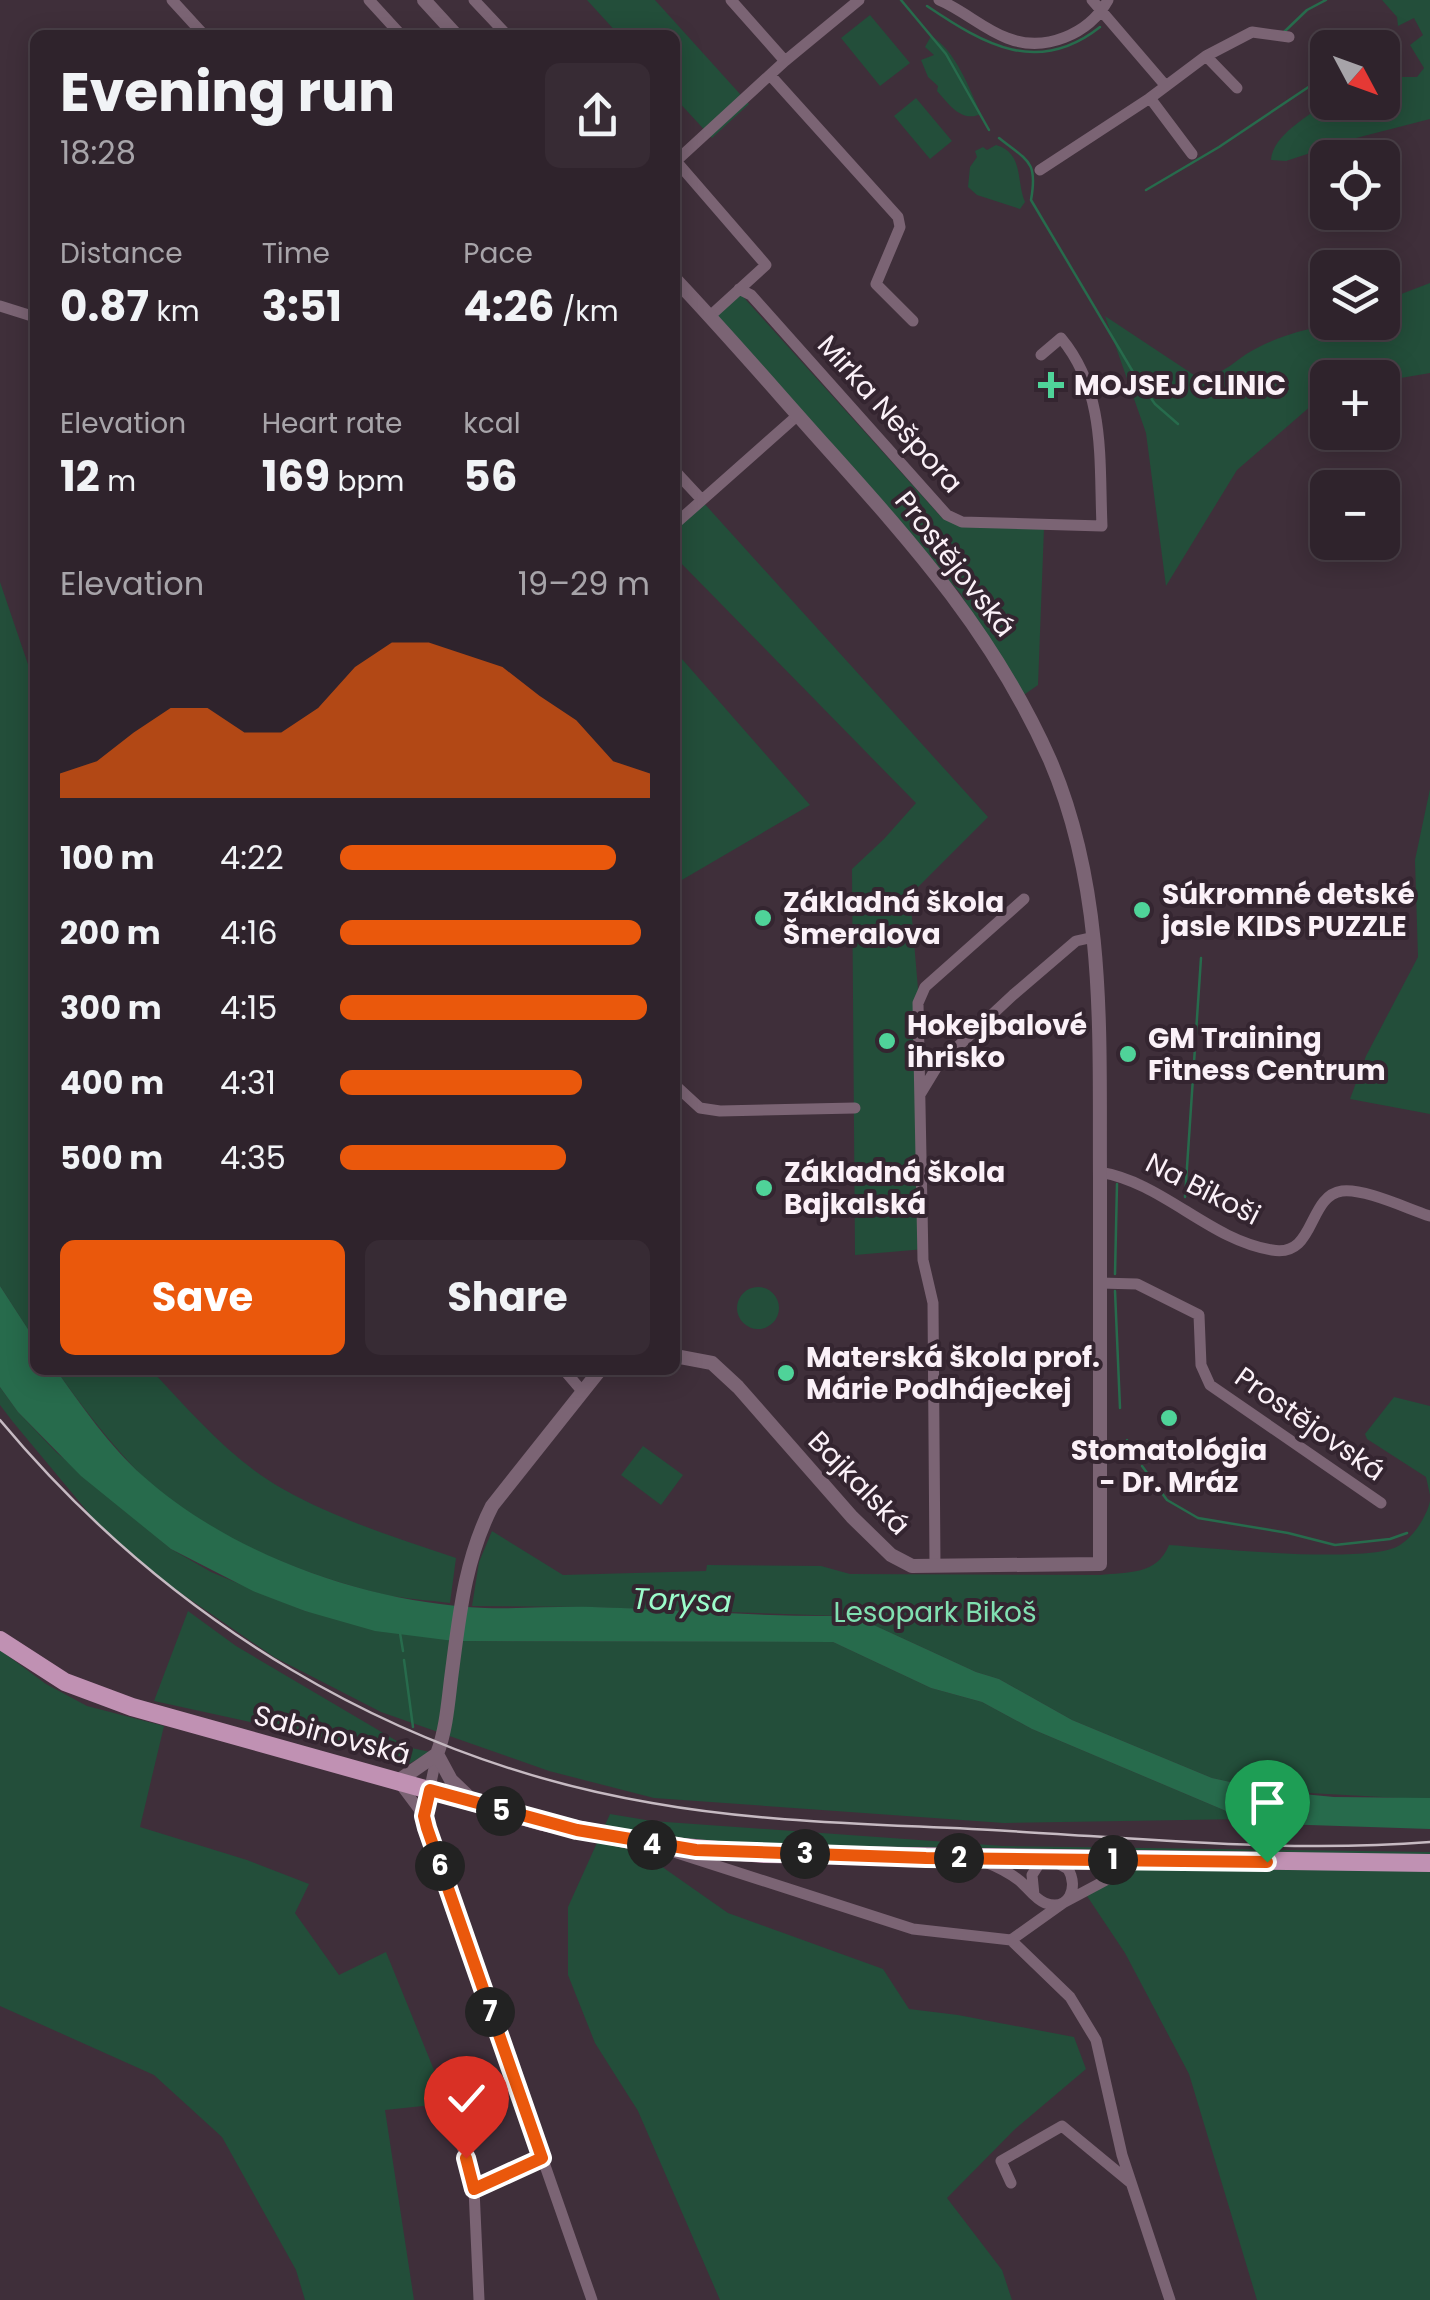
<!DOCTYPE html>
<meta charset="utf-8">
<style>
:root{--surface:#2f232c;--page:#372b34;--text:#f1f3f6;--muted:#a7a4a9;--line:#4a4048;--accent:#ea580c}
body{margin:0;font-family:Poppins,sans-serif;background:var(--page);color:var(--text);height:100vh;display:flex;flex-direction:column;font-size:38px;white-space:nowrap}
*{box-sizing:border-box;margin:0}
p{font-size:32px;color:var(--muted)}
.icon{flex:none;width:55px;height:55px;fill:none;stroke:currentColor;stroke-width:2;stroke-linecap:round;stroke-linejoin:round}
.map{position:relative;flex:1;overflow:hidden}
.panel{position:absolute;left:30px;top:30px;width:650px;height:1345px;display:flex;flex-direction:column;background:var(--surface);border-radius:15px;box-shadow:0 5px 25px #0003,0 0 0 2px var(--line)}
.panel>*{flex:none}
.needle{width:65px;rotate:131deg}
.fabs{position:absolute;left:1310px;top:30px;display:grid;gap:20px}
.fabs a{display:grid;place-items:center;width:90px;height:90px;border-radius:15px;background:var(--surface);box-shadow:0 5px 25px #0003,0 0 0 2px var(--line);font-size:50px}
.pin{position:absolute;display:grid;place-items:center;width:85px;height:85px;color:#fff;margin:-102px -42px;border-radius:50% 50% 50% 0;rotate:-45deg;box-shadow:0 0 10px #0007}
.pin .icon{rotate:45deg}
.km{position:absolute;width:50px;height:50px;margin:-25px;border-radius:50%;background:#222;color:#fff;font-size:28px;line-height:50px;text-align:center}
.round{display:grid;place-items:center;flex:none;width:105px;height:105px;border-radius:15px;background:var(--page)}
.overview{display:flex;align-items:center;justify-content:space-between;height:170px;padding:0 30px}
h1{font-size:55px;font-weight:700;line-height:75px}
.figures{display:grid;grid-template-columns:repeat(3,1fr);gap:15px;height:170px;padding:10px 30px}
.figures div{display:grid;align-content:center}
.figures b{font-size:42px;font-weight:700}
.figures small{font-size:28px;font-weight:400}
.figures p{font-size:28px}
.chart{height:280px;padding:20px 30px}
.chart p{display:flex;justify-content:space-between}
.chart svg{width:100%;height:180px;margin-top:10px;fill:var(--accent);opacity:.7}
.primary-button{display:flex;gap:20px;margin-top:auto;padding:20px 30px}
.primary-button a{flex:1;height:115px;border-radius:15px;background:var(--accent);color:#fff;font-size:40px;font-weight:700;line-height:115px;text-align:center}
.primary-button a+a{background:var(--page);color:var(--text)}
ul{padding:0 30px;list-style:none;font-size:32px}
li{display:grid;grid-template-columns:160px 120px 1fr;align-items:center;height:75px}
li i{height:25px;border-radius:12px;background:var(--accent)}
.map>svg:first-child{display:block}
.green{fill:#234e3a}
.water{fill:#276b4c}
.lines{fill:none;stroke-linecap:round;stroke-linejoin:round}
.stream{stroke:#276b4c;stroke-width:2.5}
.minor{stroke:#7b6474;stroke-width:11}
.tertiary{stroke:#7b6474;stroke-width:14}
.primary{stroke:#c091b3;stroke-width:18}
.rail{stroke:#c6bac2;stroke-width:2.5}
.route-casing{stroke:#fff;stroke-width:20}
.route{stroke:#ea580c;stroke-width:12}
.poi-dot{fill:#4fd399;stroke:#342530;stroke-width:4}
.labels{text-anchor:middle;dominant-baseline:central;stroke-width:8;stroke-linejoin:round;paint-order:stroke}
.poi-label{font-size:28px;font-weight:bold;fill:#fbf1f8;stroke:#342530;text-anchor:start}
.street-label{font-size:28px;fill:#fbf1f8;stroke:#342530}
.park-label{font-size:28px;fill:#80e0b1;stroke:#342530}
.water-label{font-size:30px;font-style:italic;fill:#9bfdcb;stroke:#342530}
</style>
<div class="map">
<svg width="1430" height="2300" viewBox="0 0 1430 2300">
<rect width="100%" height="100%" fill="#3f2f3a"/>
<path class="green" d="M587 0H655L749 104 712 138 675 98V35H619Z
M1382 0H1430V119L1356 138 1286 161 1271 160C1273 134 1309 117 1327 101L1382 102 1383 77H1417L1424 68 1410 45 1423 35 1414 18 1398 26 1397 17Z
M870 15 910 63 880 86 841 38Z
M931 36C956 51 969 88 981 114 961 123 949 104 937 91L938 86 928 77 921 60 934 55 925 47Z
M916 98 952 141 930 159 894 116Z
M996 145C1024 153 1016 181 1025 202L1020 209 977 195 968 187 970 167 977 157 975 151 983 147 987 150Z
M1430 283V373L1383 381 1382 378H1328L1327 392 1237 470 1166 586 1146 433 1105 316 1197 377C1225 377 1235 358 1259 347 1299 327 1339 322 1382 322L1383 301Z
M738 291 943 519 1044 528 1038 685 1018 699 961 594 711 320Z
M702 501 988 817 910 895 918 989 925 1249 855 1255 852 869 884 839 916 803 675 557V524Z
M0 582 35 685V1340L0 1286Z
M675 651 810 805 675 884Z
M1430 789V1114L1350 1099 1366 1056 1418 957 1415 860Z
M737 1308a21 21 0 1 1 42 0a21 21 0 1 1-42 0Z
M56 1370H151C192 1413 231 1460 283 1489 338 1520 397 1538 456 1558L450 1603C428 1600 404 1599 382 1594 302 1575 195 1532 138 1472 108 1440 81 1405 56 1370Z
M0 1387 18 1412 56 1452 171 1549 211 1572 305 1611 454 1641 833 1642 931 1688 982 1702 1032 1729 1245 1819 1004 1823 654 1798 549 1771 381 1712 274 1657 156 1576 97 1523 13 1422 0 1405Z
M1394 1397 1430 1406V1495L1426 1477 1367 1439 1365 1434Z
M643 1446 683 1475 661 1505 621 1475Z
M1430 1501V1798L1419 1799 1272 1791 1212 1778 1072 1720 999 1679 976 1672 865 1621 843 1616 589 1607 472 1606 479 1562 492 1531 563 1575 706 1571 707 1565 821 1566 850 1574 1100 1575C1128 1572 1157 1575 1169 1545 1211 1548 1371 1565 1400 1545 1414 1536 1427 1516 1430 1501Z
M188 1611 236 1646 407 1747 430 1752 409 1764 374 1749 154 1701Z
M0 1650 46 1684 87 1706 164 1726 140 1827 247 1860 309 1884 295 1913 339 1975 386 1952 445 2097 451 2103 385 2110 414 2300H305L296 2270 222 2137 154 2075 0 2006Z
M610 1814 652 1821 1003 1846 1430 1852V2300H1257L1189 2074 1125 1953 1085 1893 1110 1878 1091 1856 748 1847 621 1838 728 1913 883 1969 909 2009 958 2015 1074 2037 1086 2069 1014 2130 947 2198 1002 2270 1012 2300H720L638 2111 595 2043 568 1975V1907Z"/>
<path class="water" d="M0 1286 35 1340V1370H56C82 1406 110 1447 143 1476 231 1555 368 1603 485 1608 521 1609 556 1606 592 1607 675 1609 759 1617 843 1616L865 1621 976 1672 999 1679 1072 1720 1212 1778 1272 1791 1334 1797 1430 1798V1829L1279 1824 1245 1819 1032 1729 982 1702 931 1688 833 1642 454 1641 375 1631 305 1611 253 1591 171 1549 81 1476 18 1412 0 1387Z"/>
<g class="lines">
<path class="stream" d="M901 0 946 54 989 130
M927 6C985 45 1038 76 1100 27
M1284 32 1307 10 1326 0
M999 138C1028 161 1038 161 1031 200L1136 377 1155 404 1178 424
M1146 190 1219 147 1328 74
M1185 1197 1201 958
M1115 1274 1117 1184
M1115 1291 1120 1408
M1127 1440 1137 1459
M1142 1466 1167 1500 1198 1518 1288 1533 1335 1545 1390 1539 1407 1533
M400 1633 403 1651
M404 1660 413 1727"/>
<path class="minor" d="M172 0 204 35
M369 0 401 35
M474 0 507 35
M939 0C963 10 983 29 1007 38 1045 53 1089 34 1108 0
M1092 0 1165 85
M1206 56 1252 32 1289 37
M785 61 859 0
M770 75 898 217 900 227 876 284 913 321
M1150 98 1192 154
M676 161 766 265 710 316
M675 162 785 61 731 0
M1040 170 1150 98 1206 56 1237 88
M739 289 751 295 947 515 962 522 1102 526C1099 459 1106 392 1061 338L1041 355
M0 306 35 317
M675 471 702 500
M675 524 798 415
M675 1085 700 1108 720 1111 855 1108
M921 1093 938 1065 1013 995 1076 941 1094 937
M1099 1172C1163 1182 1209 1240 1272 1250 1316 1258 1307 1196 1342 1191 1364 1188 1408 1209 1430 1216
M1100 1283 1137 1284 1199 1315 1201 1365 1210 1385 1381 1503
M564 1370 582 1391
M935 1566 933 1303 923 1260 918 1003 925 987 1024 899
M437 1754 424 1816 427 1828 592 2300
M400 1784 424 1816
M671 1851 913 1929 1011 1940 1070 1997 1096 2040 1122 2155 1170 2300
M983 1861C996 1866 1009 1872 1020 1881 1028 1888 1035 1899 1045 1903 1069 1912 1079 1887 1068 1869L1050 1859 1039 1864 1032 1875 1034 1895
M1011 1940 1063 1903 1140 1862
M459 2135 474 2189
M1011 2183 1001 2161 1062 2126 1131 2183
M479 2300 474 2189 542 2158"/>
<path class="tertiary" d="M424 0 456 35
M675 279C727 334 776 391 827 448 916 547 995 636 1050 760 1107 893 1099 1038 1100 1178 1100 1307 1101 1436 1100 1564L912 1566 891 1555 852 1517 738 1387 712 1363 675 1356
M437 1754C446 1730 448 1704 451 1679 459 1619 464 1561 492 1506L600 1370
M437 1754 451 1780 473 1801
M398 1781 437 1754"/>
<path class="primary" d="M0 1640 65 1682 132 1707 543 1822 649 1844 764 1854 1430 1863"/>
<path class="rail" d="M0 1420C167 1620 394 1759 652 1803 769 1824 890 1824 1009 1831 1149 1839 1290 1853 1430 1842"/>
</g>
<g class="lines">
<g class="route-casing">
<path id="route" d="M466 2158 474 2189 542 2158 427 1828 424 1816 430 1790 577 1830 696 1850 926 1858 1267 1862"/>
</g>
<use href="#route" class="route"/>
</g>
<g class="poi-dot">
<path d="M1046 370h10v10h10v10h-10v10h-10v-10h-10v-10h10z"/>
<circle cx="1142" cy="910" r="10"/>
<circle cx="763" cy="918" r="10"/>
<circle cx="887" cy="1041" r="10"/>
<circle cx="1128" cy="1054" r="10"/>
<circle cx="764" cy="1188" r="10"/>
<circle cx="786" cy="1373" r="10"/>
<circle cx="1169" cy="1418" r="10"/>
</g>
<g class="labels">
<g class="poi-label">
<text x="1074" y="385">MOJSEJ CLINIC</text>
<text x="1162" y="894">Súkromné detské<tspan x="1162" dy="32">jasle KIDS PUZZLE</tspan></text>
<text x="783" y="902">Základná škola<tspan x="783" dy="32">Šmeralova</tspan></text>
<text x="907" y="1025">Hokejbalové<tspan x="907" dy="32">ihrisko</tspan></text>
<text x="1148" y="1038">GM Training<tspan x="1148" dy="32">Fitness Centrum</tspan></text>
<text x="784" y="1172">Základná škola<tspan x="784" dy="32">Bajkalská</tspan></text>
<text x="806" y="1357">Materská škola prof.<tspan x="806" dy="32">Márie Podhájeckej</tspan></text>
<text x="1169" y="1450" text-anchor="middle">Stomatológia<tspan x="1169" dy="32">- Dr. Mráz</tspan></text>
</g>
<g class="street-label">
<text transform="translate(890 414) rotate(48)">Mirka Nešpora</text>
<text transform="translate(955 564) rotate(52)">Prostějovská</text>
<text transform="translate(1203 1189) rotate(27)">Na Bikoši</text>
<text transform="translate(1310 1424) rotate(35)">Prostějovská</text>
<text transform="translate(859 1483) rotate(46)">Bajkalská</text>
<text transform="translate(332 1735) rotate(15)">Sabinovská</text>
</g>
<g class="park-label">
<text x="935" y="1612">Lesopark Bikoš</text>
</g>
<g class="water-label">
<text transform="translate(682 1600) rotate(2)">Torysa</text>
</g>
</g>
</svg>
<div class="fabs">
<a><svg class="needle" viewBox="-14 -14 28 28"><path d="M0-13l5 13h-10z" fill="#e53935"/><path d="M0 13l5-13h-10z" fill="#a7a4a9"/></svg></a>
<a><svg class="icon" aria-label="locate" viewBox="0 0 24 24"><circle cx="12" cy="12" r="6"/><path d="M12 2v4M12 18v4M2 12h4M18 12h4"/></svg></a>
<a><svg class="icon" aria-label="layers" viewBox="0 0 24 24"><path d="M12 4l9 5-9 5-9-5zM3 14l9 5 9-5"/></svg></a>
<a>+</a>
<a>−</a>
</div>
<div class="pin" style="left:1267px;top:1862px;background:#1e9e55"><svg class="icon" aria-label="arrive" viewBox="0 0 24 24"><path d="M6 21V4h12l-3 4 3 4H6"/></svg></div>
<div class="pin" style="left:466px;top:2158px;background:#d93025"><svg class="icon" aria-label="check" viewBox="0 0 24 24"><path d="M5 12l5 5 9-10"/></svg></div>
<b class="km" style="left:1113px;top:1860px">1</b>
<b class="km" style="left:959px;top:1858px">2</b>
<b class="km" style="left:805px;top:1854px">3</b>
<b class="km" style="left:652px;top:1845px">4</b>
<b class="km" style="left:501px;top:1811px">5</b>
<b class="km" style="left:440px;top:1866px">6</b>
<b class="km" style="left:490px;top:2012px">7</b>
<section class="panel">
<div class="overview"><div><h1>Evening run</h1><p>18:28</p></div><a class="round"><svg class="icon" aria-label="share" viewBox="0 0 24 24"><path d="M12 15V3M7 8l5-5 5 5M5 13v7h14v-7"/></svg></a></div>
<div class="figures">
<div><p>Distance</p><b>0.87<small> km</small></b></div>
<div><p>Time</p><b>3:51</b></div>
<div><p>Pace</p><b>4:26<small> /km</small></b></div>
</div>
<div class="figures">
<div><p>Elevation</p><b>12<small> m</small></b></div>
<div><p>Heart rate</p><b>169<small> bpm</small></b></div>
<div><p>kcal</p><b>56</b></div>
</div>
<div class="chart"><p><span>Elevation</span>19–29 m</p>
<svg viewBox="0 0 160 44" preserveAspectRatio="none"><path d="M0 44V38L10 35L20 28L30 22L40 22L50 28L60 28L70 22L80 12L90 6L100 6L110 9L120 12L130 19L140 25L150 35L160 38V44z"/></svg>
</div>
<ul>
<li><b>100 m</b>4:22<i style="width:89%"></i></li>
<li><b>200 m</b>4:16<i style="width:97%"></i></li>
<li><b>300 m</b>4:15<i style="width:99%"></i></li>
<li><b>400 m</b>4:31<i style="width:78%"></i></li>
<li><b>500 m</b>4:35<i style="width:73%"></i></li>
</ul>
<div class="primary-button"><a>Save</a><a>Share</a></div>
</section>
</div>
